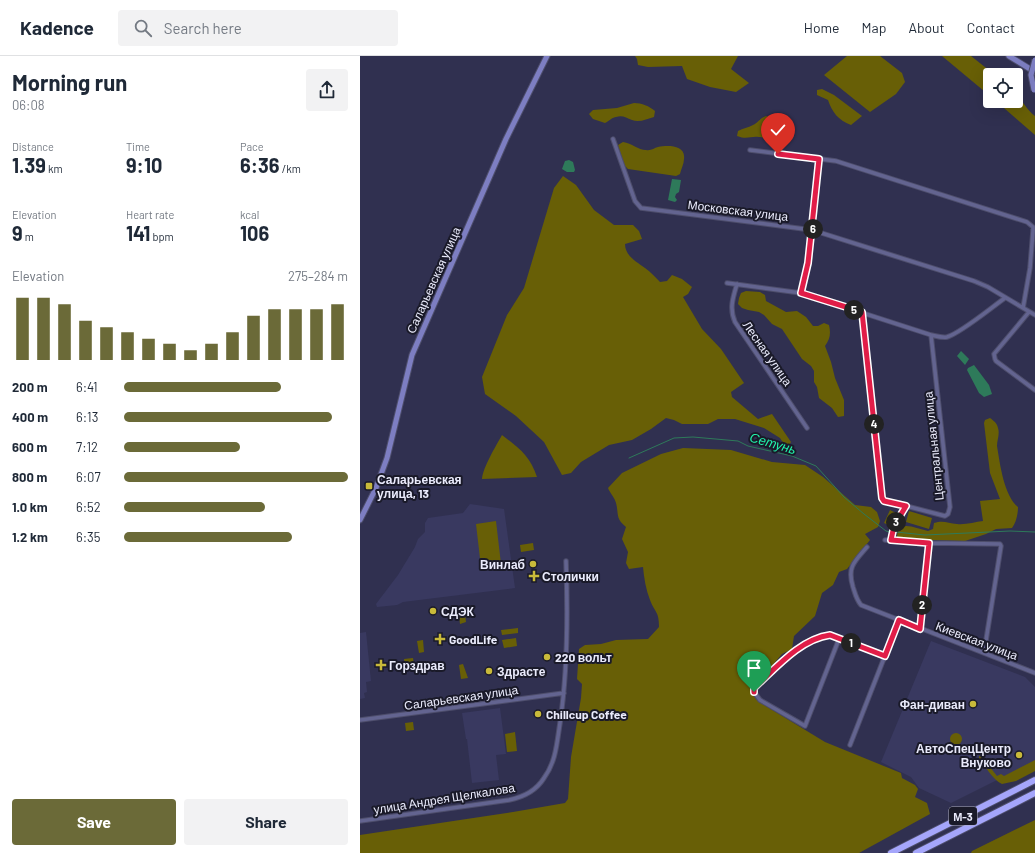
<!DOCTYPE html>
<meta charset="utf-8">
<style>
:root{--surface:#fff;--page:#f2f2f3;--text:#1f2937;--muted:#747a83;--line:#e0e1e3;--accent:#6b6a38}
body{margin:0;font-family:Barlow,sans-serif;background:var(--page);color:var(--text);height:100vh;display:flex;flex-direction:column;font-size:15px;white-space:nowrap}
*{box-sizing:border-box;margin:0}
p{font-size:13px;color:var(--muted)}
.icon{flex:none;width:22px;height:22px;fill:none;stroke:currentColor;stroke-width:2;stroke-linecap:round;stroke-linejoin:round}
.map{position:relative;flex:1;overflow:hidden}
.side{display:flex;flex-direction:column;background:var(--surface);width:360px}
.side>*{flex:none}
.fabs{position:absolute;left:623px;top:12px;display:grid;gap:8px}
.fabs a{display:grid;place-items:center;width:40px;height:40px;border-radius:4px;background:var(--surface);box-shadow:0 4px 16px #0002;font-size:20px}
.pin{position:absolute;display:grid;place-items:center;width:34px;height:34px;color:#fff;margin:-41px -17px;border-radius:50% 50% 50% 0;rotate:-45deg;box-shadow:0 0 4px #0007}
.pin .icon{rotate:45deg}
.km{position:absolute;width:20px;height:20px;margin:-10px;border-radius:50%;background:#222;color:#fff;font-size:11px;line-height:20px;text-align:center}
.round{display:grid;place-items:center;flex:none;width:42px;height:42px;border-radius:4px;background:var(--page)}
.overview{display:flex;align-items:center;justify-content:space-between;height:68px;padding:0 12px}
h1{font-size:22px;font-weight:700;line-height:30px}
.figures{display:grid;grid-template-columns:repeat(3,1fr);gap:6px;height:68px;padding:4px 12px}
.figures div{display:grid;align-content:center}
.figures b{font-size:20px;font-weight:700}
.figures small{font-size:11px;font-weight:400}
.figures p{font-size:11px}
.chart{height:112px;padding:8px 12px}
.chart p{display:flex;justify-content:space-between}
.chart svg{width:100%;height:72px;margin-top:4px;stroke:var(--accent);stroke-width:6}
.primary-button{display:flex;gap:8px;margin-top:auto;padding:8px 12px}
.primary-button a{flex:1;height:46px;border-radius:4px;background:var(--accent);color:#fff;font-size:16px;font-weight:700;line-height:46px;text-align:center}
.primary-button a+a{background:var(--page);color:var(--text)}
ul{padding:0 12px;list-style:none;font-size:13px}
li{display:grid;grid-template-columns:64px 48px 1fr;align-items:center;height:30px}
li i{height:10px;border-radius:5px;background:var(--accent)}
header{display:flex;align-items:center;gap:24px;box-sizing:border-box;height:56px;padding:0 20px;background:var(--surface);border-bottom:1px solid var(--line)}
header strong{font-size:19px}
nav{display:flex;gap:22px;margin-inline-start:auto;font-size:14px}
.search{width:280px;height:36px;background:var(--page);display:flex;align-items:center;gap:10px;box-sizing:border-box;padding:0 14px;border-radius:4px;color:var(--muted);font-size:15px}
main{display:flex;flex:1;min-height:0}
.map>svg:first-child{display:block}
.built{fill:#393960}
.green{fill:#685f06}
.water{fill:#2e7a5a}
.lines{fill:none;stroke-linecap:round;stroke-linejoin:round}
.stream{stroke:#2e7a5a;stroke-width:1}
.street-casing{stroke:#4e4e6c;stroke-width:5.5}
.secondary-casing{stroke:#4e4e6c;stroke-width:7}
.highway-casing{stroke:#4e4e6c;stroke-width:8}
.street{stroke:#636490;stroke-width:3.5}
.secondary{stroke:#7d7ec2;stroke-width:5}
.highway{stroke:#a5a6fb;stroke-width:6}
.secondary-bridge-casing{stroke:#4e4e6c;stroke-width:7;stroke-linecap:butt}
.secondary-bridge{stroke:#7d7ec2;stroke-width:5}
.route-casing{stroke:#fff;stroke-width:8}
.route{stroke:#e11d48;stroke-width:5}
.poi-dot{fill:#c9ba3a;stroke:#1a1a29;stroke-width:1.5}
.labels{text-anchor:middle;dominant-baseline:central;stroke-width:4;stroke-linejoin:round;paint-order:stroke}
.shield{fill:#1a1a29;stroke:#acacbd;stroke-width:1}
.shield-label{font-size:11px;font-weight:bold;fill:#eaebfc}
.street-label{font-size:12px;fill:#eaebfc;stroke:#1a1a29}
.poi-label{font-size:12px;font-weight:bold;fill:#eaebfc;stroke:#1a1a29;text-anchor:start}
.water-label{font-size:13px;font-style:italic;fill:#21f4ac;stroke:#1a1a29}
</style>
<header>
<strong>Kadence</strong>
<div class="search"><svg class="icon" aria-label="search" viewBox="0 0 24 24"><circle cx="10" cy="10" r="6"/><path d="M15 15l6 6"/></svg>Search here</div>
<nav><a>Home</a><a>Map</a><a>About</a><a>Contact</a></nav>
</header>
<main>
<section class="side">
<div class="overview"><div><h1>Morning run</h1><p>06:08</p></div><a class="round"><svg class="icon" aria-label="share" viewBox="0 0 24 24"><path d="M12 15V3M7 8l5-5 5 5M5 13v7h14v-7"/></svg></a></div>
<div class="figures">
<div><p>Distance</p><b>1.39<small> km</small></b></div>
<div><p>Time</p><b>9:10</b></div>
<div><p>Pace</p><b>6:36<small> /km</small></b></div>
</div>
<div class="figures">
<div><p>Elevation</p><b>9<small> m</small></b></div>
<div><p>Heart rate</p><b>141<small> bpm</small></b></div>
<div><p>kcal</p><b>106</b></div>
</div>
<div class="chart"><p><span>Elevation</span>275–284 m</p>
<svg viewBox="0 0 160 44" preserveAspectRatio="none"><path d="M5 44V6M15 44V6M25 44V10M35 44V20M45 44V24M55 44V27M65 44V31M75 44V34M85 44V38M95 44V34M105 44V27M115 44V17M125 44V13M135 44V13M145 44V13M155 44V10"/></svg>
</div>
<ul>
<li><b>200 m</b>6:41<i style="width:70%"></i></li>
<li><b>400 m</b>6:13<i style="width:93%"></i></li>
<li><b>600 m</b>7:12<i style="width:52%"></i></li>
<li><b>800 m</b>6:07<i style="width:100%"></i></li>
<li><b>1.0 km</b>6:52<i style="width:63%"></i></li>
<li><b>1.2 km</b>6:35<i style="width:75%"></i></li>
</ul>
<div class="primary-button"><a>Save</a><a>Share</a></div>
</section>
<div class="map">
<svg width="675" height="797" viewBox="0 0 675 797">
<rect width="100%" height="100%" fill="#303050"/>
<path class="built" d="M110 448 144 453 155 532 43 546 37 549 17 551 16 548 38 519 55 491 58 483 65 476V467L68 462 103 457Z
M6 576 11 625 6 626 7 636 4 637 5 642 0 643V577Z
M571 585 665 621 675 631V705L591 747 559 732 551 721 521 706Z
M140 652 146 698 136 699 139 724 112 727 107 683H106L102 657Z"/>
<path class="green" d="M275 0H378L371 13 389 27 376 36 350 31 327 23 322 10 288 11 278 9 277 3Z
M487 0H520L542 17 545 26 536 38 510 56 464 19Z
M582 0H611L635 19H630V40Z
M462 33 474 39 502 60 491 69C478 64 472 56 468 44L457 39V34Z
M656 39C664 46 666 53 675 60V79L636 45H656Z
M274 47C282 47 289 50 295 55L294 61C287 63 279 67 272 64 266 62 263 59 256 61 253 61 249 65 245 67L233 63 229 58 233 54 257 52Z
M406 60 412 62C415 70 421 73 425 81L421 85C417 85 412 86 408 84 405 83 403 81 399 81 390 80 387 84 377 80L378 75C383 72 388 72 393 69 398 67 400 62 406 60Z
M263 86C272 87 278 94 286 94 291 95 294 92 298 91 308 89 326 89 324 103 324 108 321 113 320 118L316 120 268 113 264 109 258 89Z
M203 120 216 129 234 154 254 169H273L279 175 282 183 265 188C265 200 277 206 285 212 291 216 295 221 300 226L307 225 312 219 322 223 332 231 328 238 323 241 342 273 361 293 384 327 371 336 372 341 398 363 412 358 431 386 427 393 420 382 404 372 375 363H358L348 368H322L314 364 306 362 291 373 272 384 249 389 221 406 211 417 202 419 184 386 156 360 125 338 122 321 147 259 164 232 194 132Z
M386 235 400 236 405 239 406 245 426 256 437 255 446 261 453 270H458L464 267 469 269C471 278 470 283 465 290L471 306 475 322 484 344V360L478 361 472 352 459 342 457 331 454 326V315L451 310 442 303 422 273 412 268 404 259 399 256 388 254 382 252 378 248 379 242 381 237Z
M630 362C634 365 637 367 638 372 640 378 637 384 637 390 640 408 644 440 658 451 658 458 656 467 652 472L636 473 626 478 605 485 537 483C537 462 554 472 568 475L573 473 574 467C583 464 588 467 597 468 605 469 615 466 623 465L620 445 640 443 630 417 624 367 625 364Z
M142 379C159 392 170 400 177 421L122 423C123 411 136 390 142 379Z
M323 392 371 394 412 406 445 409 463 421 495 449 511 451 517 456 520 465 518 471 505 478 510 484 487 513 479 516 473 529 462 537 455 560 434 580 432 593 422 598 390 635 399 646 465 686 541 717 542 722 555 729 558 733 555 741 567 747 570 758 499 797H0V779L153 756 205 747 208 743 211 701 221 642 222 628 217 623 219 593 225 589 241 588 256 584 288 583 299 571C299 555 295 557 290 544 286 534 284 522 283 511L269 513 266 507 268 496 262 483 266 471C255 462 259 458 256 447 255 442 250 437 248 432L262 417 301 398Z
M530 454 536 457 531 470 524 467Z
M549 455 572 462 569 473 546 466Z
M136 465 141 508 121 511 116 468Z
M173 487 174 494 161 496 160 489Z
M104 550 106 566 100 568 98 552Z
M158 572V577L142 579 141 574Z
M156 582 157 590 144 592 142 584Z
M63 584 64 596 59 597 57 585Z
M53 602 54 610 45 611 44 603Z
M103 608 108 622 101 623 99 609Z
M53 666 54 674 46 675 45 667Z
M155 676 157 695 147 696 145 678Z
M590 683a6 6 0 1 1 12 0a6 6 0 1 1-12 0Z
M619 700 622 701 637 720 641 718 644 720 675 704V715L656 725 642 728C632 723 626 711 619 702Z
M675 764V797H611L612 795Z"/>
<path class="water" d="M209 104 213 106 215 114 214 116H207L202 113 205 105Z
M312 123 321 124 319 136 316 138 315 141 317 144 315 146 308 144Z
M601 295 609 303 605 309 597 300Z
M614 309 629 329 632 338 624 341 619 337 607 314 608 312Z"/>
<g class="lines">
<path class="stream" d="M269 402 314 382 333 381 378 385 388 390 432 400 456 410 484 441 504 458 526 475 530 476
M536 476 565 479 650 475 675 476"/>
<g class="street-casing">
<path id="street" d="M253 83 275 145 281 152 452 174 614 225 628 231 675 259
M390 94 476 105 667 166 673 171V175L670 212 663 252
M367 227 441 237 571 279C576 280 582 282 587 281 601 277 632 251 645 242
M377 228C373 241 369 253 375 266L447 372
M441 237 449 207 459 103
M502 256 523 444 585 460 588 458 590 451 571 279
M669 256 634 298 635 303 636 305 675 334
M525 484 569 487 640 488 641 490 624 597
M531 484 534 470 546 450
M507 491C494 506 487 511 493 531 495 537 496 543 501 549L675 617
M560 573 569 487
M479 583 445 670 400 644 394 636V632C415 613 440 583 470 579L525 600
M0 664 204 637
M490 689 539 564
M0 765 149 744C164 741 176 735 184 722 196 706 197 686 200 667 208 613 208 559 206 505"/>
</g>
<g class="secondary-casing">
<path id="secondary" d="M649 0 675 16
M0 464 16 432 27 402 52 299 146 83 187 0"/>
</g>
<g class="highway-casing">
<path id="highway" d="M531 797 675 724
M556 797 675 737"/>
</g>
<use href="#street" class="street"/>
<use href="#secondary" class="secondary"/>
<use href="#highway" class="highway"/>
<g class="secondary-bridge-casing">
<path id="secondary-bridge" d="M674 34 671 19 675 4"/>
</g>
<use href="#secondary-bridge" class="secondary-bridge"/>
</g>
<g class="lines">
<g class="route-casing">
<path id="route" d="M394 636V632C415 613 440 583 470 579L525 600 539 564 560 573 569 487 531 484 534 470 546 450 524 445 522 442 502 256 441 237 448 207 459 103 418 98"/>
</g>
<use href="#route" class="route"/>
</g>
<g class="poi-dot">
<rect x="5" y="426" width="8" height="8" rx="2"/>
<circle cx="173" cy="508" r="4"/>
<path d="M172 514h4v4h4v4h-4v4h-4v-4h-4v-4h4z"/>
<circle cx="73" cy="555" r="4"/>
<path d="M78 577h4v4h4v4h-4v4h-4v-4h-4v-4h4z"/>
<circle cx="187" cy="601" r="4"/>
<path d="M19 603h4v4h4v4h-4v4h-4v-4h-4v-4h4z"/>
<circle cx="129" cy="615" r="4"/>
<circle cx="613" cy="648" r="4"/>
<circle cx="178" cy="658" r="4"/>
<circle cx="659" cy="699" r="4"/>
</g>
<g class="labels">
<rect class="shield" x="589" y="751" width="28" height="18" rx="3"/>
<g class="shield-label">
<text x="603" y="760">М-3</text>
</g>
<g class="street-label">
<text transform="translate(378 154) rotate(7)">Московская улица</text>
<text transform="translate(73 224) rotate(-66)">Саларьевская улица</text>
<text transform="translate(408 297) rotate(55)">Лесная улица</text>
<text transform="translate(573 390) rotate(-96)">Центральная улица</text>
<text transform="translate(617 584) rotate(21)">Киевская улица</text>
<text transform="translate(101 641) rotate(-8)">Саларьевская улица</text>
<text transform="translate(84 742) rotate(-9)">улица Андрея Щелкалова</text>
</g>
<g class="poi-label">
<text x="17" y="423">Саларьевская<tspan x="17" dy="14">улица, 13</tspan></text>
<text x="165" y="508" text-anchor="end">Винлаб</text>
<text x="182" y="520">Столички</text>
<text x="81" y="555">СДЭК</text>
<text x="89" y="583">GoodLife</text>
<text x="195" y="601">220 вольт</text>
<text x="29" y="609">Горздрав</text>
<text x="137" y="615">Здрасте</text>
<text x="605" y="648" text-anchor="end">Фан-диван</text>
<text x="186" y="658">Chillcup Coffee</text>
<text x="651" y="692" text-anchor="end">АвтоСпецЦентр<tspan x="651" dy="14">Внуково</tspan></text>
</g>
<g class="water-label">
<text transform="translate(413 387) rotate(16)">Сетунь</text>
</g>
</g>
</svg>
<div class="fabs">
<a><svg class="icon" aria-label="locate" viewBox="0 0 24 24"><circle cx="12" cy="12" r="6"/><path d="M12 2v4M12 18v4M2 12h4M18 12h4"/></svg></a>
</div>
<div class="pin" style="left:394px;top:636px;background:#1e9e55"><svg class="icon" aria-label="arrive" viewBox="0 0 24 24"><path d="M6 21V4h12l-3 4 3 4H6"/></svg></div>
<div class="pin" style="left:418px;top:98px;background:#d93025"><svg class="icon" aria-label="check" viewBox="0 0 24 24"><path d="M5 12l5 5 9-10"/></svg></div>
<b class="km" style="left:491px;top:587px">1</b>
<b class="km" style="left:562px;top:549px">2</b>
<b class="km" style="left:536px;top:466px">3</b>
<b class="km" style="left:514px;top:368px">4</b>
<b class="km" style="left:494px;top:254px">5</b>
<b class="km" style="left:453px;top:173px">6</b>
</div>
</main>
